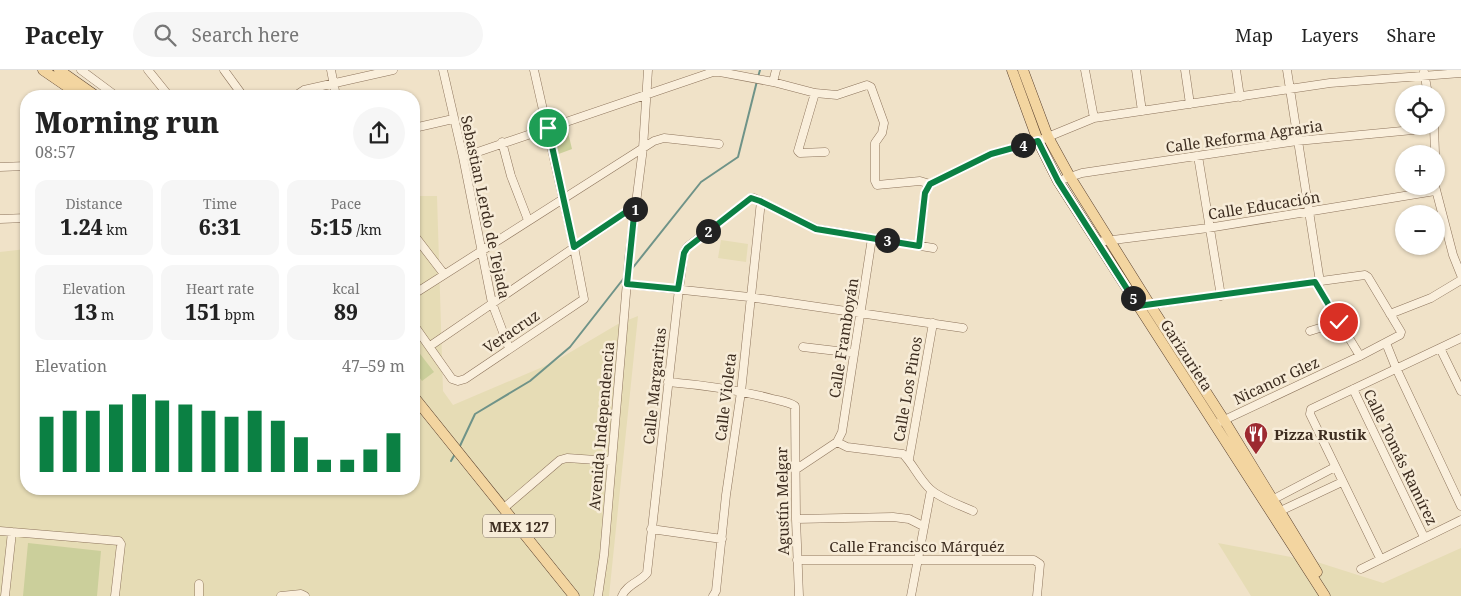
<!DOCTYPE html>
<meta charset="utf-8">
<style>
:root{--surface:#fff;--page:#f6f6f6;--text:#222;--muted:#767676;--line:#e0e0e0;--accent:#0b8043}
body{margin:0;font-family:"Noto Serif",serif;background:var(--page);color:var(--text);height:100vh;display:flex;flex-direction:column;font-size:19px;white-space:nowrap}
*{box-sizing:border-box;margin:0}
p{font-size:16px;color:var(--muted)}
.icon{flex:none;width:28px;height:28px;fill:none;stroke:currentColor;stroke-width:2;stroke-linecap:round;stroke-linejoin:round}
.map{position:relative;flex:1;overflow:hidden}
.drawer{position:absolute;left:20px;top:20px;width:400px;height:405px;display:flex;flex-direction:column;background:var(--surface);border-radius:20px;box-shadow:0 1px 4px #0004}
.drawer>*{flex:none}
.controls{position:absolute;left:1395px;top:15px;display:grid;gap:10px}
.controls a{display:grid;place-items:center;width:50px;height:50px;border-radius:50%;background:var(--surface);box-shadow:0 1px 4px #0004;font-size:25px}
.pin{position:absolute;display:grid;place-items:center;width:42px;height:42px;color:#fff;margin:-21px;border:2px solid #fff;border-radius:50%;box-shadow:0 1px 5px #0007}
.km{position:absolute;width:25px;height:25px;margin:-12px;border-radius:50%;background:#222;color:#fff;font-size:14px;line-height:25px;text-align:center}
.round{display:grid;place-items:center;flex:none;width:52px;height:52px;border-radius:26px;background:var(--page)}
.headline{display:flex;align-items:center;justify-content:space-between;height:85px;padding:0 15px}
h1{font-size:28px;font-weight:800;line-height:38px}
.stats{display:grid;grid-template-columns:repeat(3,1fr);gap:8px;height:85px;padding:5px 15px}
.stats div{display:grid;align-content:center;border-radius:12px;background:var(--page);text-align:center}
.stats b{font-size:21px;font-weight:800}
.stats small{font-size:14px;font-weight:400}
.stats p{font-size:14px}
.chart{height:140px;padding:10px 15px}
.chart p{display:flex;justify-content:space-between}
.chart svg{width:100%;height:90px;margin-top:5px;stroke:var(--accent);stroke-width:6}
header{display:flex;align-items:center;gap:30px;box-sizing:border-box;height:70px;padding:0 25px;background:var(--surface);border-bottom:1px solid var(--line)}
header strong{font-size:24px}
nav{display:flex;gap:28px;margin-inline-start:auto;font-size:18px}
.search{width:350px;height:45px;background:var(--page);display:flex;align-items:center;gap:12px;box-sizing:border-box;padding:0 18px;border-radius:28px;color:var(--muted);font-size:19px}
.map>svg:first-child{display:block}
.farmland{fill:#e6dcb5}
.green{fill:#cbcf9b}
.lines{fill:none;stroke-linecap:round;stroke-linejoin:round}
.stream{stroke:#6f9388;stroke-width:2}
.minor-casing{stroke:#8d745c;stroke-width:9}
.major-casing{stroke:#5b4230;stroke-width:11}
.minor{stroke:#faefdc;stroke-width:8}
.major{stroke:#f3d5a0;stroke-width:10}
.route-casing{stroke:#fff;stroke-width:10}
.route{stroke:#0b8043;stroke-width:6}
.labels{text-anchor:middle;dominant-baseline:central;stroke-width:5;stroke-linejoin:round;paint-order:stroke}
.shield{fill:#f7ecd8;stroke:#756657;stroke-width:1}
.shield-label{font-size:14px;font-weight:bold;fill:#3d2d20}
.street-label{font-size:15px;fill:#3d2d20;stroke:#f7ecd8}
.poi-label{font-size:15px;font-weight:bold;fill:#3d2d20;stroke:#f7ecd8;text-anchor:start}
</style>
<header>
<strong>Pacely</strong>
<div class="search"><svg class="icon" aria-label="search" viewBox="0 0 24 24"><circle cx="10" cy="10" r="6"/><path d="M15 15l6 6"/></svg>Search here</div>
<nav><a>Map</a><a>Layers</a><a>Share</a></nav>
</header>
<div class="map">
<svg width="1461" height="526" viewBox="0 0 1461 526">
<rect width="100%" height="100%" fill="#f0e2c8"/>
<path class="farmland" d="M414 126H437L443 321 453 335 552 293 618 254 638 246 609 526H0V182L26 179V419H414Z
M721 170 748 174 746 192 718 188Z
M1218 473 1317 492 1383 513 1461 478V526H1251Z"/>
<path class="green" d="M567 58 572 79 556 85 551 63Z
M414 276 434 302 422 311 414 300Z
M28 473 101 481 97 526H23Z"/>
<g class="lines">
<path class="stream" d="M758 7 760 0
M631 200 701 112 738 87 757 11
M459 378 475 344 530 311 570 277 624 208
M451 391 455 384"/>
<g class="minor-casing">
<path id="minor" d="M81 0 116 26
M148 0 169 26
M224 0 243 26
M331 0 336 26
M443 0 463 87 492 233 509 278
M1085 0 1094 48
M1136 0 1142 41
M1185 0 1190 34
M1236 0 1240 27
M1287 0 1320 212
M1424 2 1428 24
M773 12 776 0
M815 23 798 81 800 83 825 82
M295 26 304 20 393 0
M1434 56 1435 84
M414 58 453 49
M502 72 511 106 528 150
M1198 86 1221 226
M463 87 713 2H720L773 12 815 23 837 25 867 15 871 17 884 53 882 63 875 73V111L877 115 920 111 930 114
M0 97 26 96
M1058 111 1082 103 1297 71 1434 58
M1435 116 1453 185 1461 205
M0 149 26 148
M414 165 444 204
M1097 172 1208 158 1435 121
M919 176 925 123 930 114 991 84 1038 71 1094 48 1330 13 1461 3
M1315 212 1360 286
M627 214 749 227 963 258
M414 224 654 71 664 68 719 74
M1147 235 1365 205 1368 207 1401 262 1400 265 1360 286 1220 352
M1390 244 1431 228 1461 210
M414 255 452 309 458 311 465 309 584 229 574 177 534 0
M1310 261 1339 252
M1386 273 1396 298 1461 436
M430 276 635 136
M803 277 854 283
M1440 278 1461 321
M668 312C703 315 739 320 773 329 781 331 789 332 795 336L796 449 799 526
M1353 319 1424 467
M837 372 842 362 872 168
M837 372 847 377 903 384C913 394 919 409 930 419 941 429 960 435 973 441
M909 389 933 253
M795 400 837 372
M1268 432 1335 397
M504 438 560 390 567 388 611 391
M1276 443 1342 412
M796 449 893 447 909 449 923 456
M651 459 722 469
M0 461 119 471 121 474 115 526
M1380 488 1310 344 1311 339 1461 268
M797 490H1034L1040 494 1037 526
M1361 499 1461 450
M199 514V526
M5 526 12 462
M281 526 301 524 305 526
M598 526 604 485 629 188 643 78 648 0
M622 526C626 515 640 512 647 503L679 219 684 183 687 177 751 128H754L817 159 933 178
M713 526 716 521 726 425 741 322 761 131
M911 526 931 420"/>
</g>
<g class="major-casing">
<path id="major" d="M43 0 81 26
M59 0 96 26
M1012 0 1038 71 1058 111 1325 526
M1023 0 1048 67 1070 107 1150 235 1224 350 1317 502
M414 327 574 526"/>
</g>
<use href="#minor" class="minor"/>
<use href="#major" class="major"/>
</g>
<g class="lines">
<g class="route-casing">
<path id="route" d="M548 58 574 177 635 136 627 214 678 219 684 183 687 178 751 128 760 131 816 159 919 176 925 123 930 114 991 84 1038 71 1058 111 1138 236 1315 212 1339 252"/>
</g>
<use href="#route" class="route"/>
</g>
<defs>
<g id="restaurant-pin" transform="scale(1.25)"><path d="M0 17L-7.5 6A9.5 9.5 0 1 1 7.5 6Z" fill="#9d2a31" stroke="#f7ecd8"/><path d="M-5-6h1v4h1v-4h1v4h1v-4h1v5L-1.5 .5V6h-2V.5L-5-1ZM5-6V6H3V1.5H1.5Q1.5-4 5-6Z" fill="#fff"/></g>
</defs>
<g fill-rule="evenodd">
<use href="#restaurant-pin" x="1256" y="364"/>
</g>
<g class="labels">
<rect class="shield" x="483" y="444.5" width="72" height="23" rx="4"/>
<g class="shield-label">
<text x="519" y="456">MEX 127</text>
</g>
<g class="street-label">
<text transform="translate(1244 66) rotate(-8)">Calle Reforma Agraria</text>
<text transform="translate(1264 135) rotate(-9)">Calle Educación</text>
<text transform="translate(486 137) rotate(78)">Sebastian Lerdo de Tejada</text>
<text transform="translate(511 261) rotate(-34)">Veracruz</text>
<text transform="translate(843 268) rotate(-81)">Calle Framboyán</text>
<text transform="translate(1187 285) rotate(57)">Garizurieta</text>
<text transform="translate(1276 310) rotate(-25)">Nicanor Glez</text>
<text transform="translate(654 316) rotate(-84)">Calle Margaritas</text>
<text transform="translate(907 319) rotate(-80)">Calle Los Pinos</text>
<text transform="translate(725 327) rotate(-83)">Calle Violeta</text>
<text transform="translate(601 356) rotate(-85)">Avenida Independencia</text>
<text transform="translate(1401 387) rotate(64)">Calle Tomás Ramírez</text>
<text transform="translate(782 431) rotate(-91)">Agustín Melgar</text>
<text x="917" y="476">Calle Francisco Márquéz</text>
</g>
<g class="poi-label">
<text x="1274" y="364">Pizza Rustik</text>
</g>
</g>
</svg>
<div class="controls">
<a><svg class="icon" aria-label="locate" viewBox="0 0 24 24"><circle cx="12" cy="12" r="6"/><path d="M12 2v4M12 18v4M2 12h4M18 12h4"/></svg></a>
<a>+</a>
<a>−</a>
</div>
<div class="pin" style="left:548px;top:58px;background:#1e9e55"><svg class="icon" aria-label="arrive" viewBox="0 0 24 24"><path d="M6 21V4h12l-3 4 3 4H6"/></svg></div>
<div class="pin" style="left:1339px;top:252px;background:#d93025"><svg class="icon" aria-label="check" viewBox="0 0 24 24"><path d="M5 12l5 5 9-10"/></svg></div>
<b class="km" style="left:635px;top:139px">1</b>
<b class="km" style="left:708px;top:161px">2</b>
<b class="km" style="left:887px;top:170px">3</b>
<b class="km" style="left:1023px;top:75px">4</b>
<b class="km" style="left:1133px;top:228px">5</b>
<section class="drawer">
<div class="headline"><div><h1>Morning run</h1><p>08:57</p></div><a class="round"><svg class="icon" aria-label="share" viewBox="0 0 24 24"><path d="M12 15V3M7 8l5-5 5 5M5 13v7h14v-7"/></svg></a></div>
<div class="stats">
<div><p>Distance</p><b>1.24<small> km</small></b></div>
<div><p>Time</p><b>6:31</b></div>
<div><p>Pace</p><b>5:15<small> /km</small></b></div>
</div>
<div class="stats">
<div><p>Elevation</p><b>13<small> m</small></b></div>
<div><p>Heart rate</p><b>151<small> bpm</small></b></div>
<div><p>kcal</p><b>89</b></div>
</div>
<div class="chart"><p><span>Elevation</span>47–59 m</p>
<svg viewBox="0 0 160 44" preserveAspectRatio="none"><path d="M5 44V17M15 44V14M25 44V14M35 44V11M45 44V6M55 44V9M65 44V11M75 44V14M85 44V17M95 44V14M105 44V19M115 44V27M125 44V38M135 44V38M145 44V33M155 44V25"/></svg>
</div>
</section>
</div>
